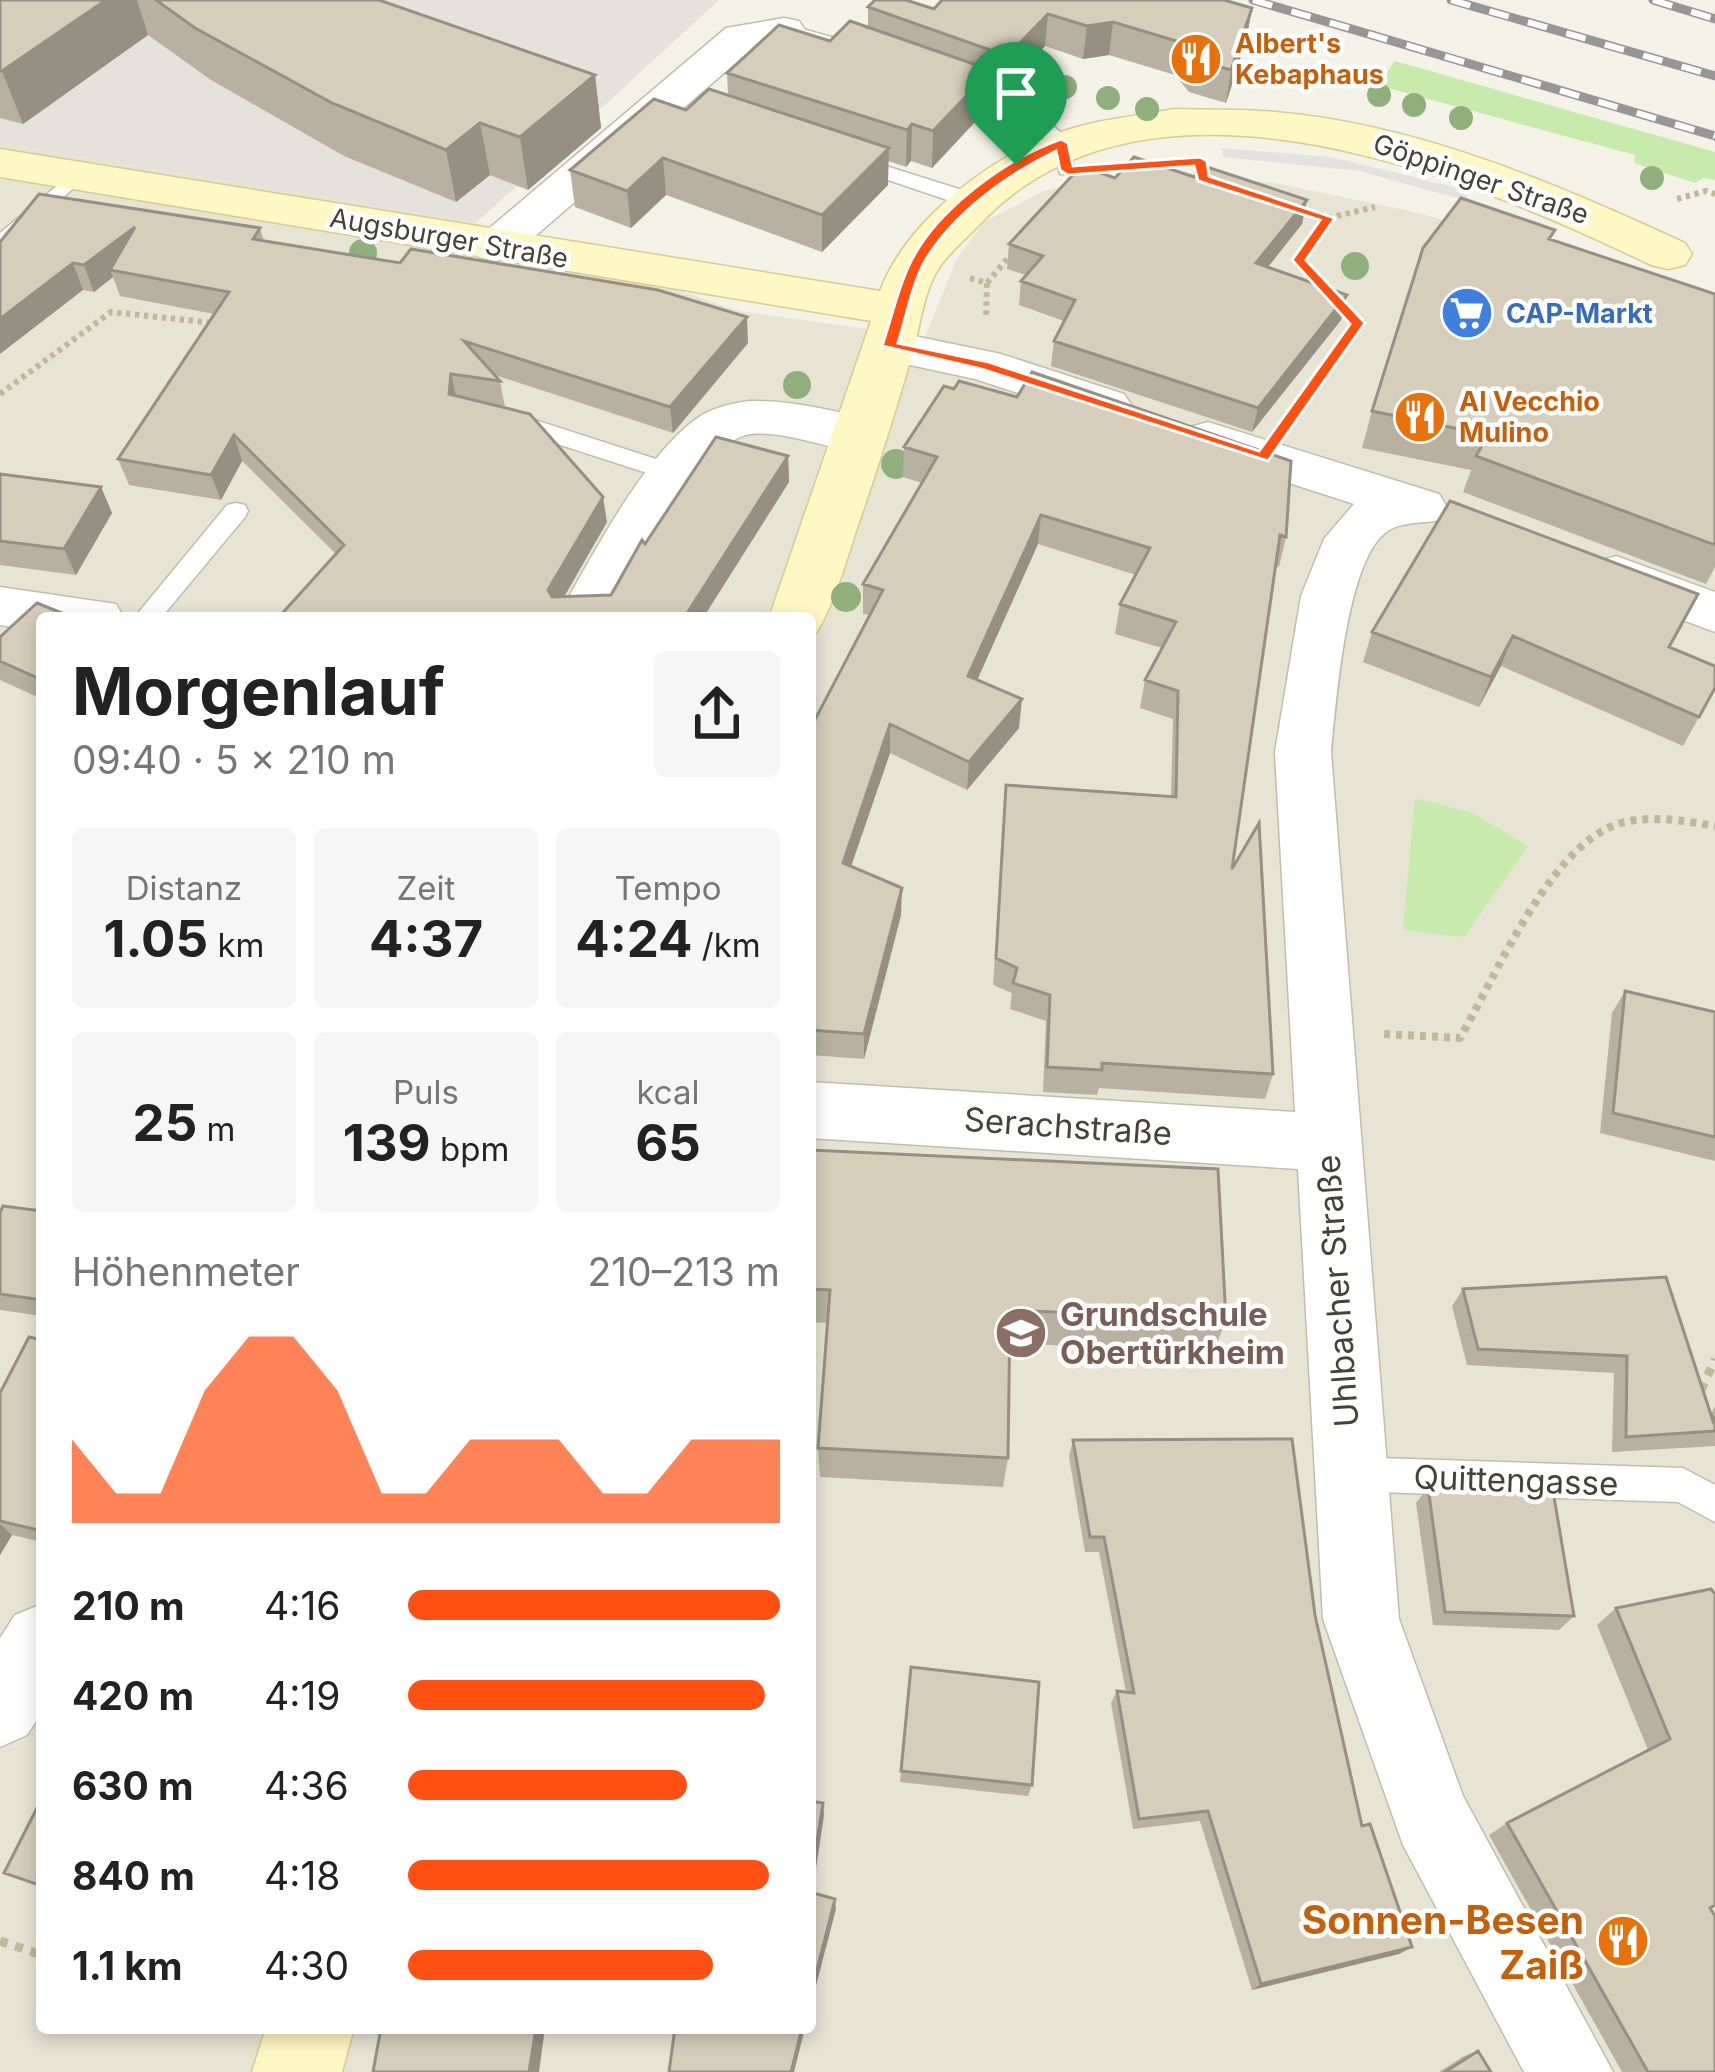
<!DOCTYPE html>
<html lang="de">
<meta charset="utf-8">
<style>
:root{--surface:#fff;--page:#f6f6f6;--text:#222;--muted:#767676;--accent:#ff4f11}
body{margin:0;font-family:Inter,sans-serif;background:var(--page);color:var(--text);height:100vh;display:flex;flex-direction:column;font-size:45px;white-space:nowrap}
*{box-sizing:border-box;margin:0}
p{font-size:39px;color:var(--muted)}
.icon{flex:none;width:66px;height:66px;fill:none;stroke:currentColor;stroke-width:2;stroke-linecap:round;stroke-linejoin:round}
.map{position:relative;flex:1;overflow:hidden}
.side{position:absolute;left:36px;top:612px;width:780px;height:1422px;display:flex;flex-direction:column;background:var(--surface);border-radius:12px;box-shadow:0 6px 18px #0003}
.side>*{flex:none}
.pin{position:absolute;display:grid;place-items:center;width:102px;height:102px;color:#fff;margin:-123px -51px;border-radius:50% 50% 50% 0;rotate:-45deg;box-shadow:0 0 12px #0007}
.pin .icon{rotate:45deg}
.round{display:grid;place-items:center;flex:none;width:126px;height:126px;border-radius:12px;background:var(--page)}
.head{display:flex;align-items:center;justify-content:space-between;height:204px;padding:0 36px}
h1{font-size:66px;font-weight:700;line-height:90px}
.figures{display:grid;grid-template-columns:repeat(3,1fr);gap:18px;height:204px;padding:12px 36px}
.figures div{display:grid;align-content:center;border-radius:12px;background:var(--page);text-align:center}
.figures b{font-size:51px;font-weight:700}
.figures small{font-size:33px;font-weight:400}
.figures p{font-size:33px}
.chart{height:336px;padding:24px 36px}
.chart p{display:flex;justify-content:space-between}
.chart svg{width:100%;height:216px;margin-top:12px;fill:var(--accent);opacity:.7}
ul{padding:0 36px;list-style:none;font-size:39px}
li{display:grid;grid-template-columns:192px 144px 1fr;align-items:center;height:90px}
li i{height:30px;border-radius:15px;background:var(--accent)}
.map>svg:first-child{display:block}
.residential{fill:#e8e4d4;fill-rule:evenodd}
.industrial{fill:#e6e2db}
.green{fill:#c7eaad}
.parking{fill:#e4e2de}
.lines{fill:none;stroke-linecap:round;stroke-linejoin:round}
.lane-casing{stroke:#c2bdab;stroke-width:3}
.street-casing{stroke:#c2bdab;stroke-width:3}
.secondary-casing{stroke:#d6cb94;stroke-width:3}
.path-far2{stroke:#c2b899;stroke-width:6;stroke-dasharray:4.5 4.5;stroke-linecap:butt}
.path-far1{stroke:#c2b899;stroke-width:8;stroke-dasharray:6 6;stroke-linecap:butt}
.path{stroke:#c2b899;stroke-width:9;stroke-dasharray:8 8;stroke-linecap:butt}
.lane{fill:#fff;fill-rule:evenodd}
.street{fill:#fff;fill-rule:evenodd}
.secondary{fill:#fff7c4;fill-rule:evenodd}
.rail-casing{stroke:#969696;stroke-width:9}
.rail{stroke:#fff;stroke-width:6;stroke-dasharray:20;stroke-linecap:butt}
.tree{fill:#8fb07c}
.wall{fill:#b8b1a1}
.shaded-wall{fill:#969083}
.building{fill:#d6cebb;stroke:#969083;stroke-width:3}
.route{fill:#ff4f11;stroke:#fff;stroke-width:3;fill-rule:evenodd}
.labels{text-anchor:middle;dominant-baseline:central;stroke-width:9;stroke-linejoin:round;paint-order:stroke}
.far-food-label{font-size:27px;font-weight:bold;fill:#c56008;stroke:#fff;text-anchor:start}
.far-street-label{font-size:27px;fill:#474235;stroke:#fff}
.far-shop-label{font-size:27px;font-weight:bold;fill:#366cbe;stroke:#fff;text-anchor:start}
.street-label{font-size:33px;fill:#474235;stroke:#fff}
.education-label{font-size:33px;font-weight:bold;fill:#785e54;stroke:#fff;text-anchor:start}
.near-food-label{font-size:39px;font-weight:bold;fill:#c56008;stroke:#fff;text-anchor:end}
</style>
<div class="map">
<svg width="1715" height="2072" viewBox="0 0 1715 2072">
<rect width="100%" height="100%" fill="#f4f1e6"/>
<path class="residential" d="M0 143 476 223 739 311 925 337 956 261 984 222 1043 191 1099 178 1165 170 1275 183 1419 213 1715 302V2072H0ZM42 618H810V2028H42Z"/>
<path class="industrial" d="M0 0H719L476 223 0 143Z"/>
<path class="green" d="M1395 61 1715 152V180L1704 178 1695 183 1634 163 1635 155 1377 85Z
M1415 798 1473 813 1528 846 1464 937 1403 930Z"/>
<path class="parking" d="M1222 148 1331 157 1470 191 1464 200 1359 171 1223 157Z"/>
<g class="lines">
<g class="lane-casing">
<path id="lane" d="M784 24 872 48 875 52 865 58 777 34V26Z
M949 78C986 74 1047 116 1071 143L1074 174H1060L1051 145 1012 112 949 86Z
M854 156 978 195 981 200 970 206 962 205 847 166 843 162Z
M76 170 83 172V180L0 252V233Z
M507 411 684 468 687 474 675 482 499 425V413Z
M236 503 245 505 248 511 245 517 161 618H134L227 505Z
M1348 1457 1683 1468 1715 1485V1522L1678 1502 1348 1491 1336 1486 1331 1474 1336 1462Z"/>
</g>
<g class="street-casing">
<path id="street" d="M784 18 799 21 805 30 799 39 754 47 511 257 495 261 479 257 472 247 479 237 726 28Z
M890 331 1001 354 1124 394 1132 406 1124 418 1107 422 975 379 873 357 866 346 873 335Z
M748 401C792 400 837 411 880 423L887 435 880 447C844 457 806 436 769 434 756 433 745 433 733 441 682 477 643 564 611 618H557C592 557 640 461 696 419 711 408 730 404 748 401Z
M1208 422 1439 494 1447 507 1439 520C1422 524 1399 521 1385 533 1346 564 1336 702 1331 752L1399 1619 1463 1796 1613 2072H1524L1403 1845 1323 1619 1298 1169 810 1138V1082L1295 1112 1275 752 1301 596 1324 539 1354 504 1190 451 1183 439 1190 427Z
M1616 556 1715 592V632L1597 588 1589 575 1597 562Z
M0 587 116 604 124 618H42V631L0 625Z
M42 1604V1712L27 1735 0 1747V1638L15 1615Z"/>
</g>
<g class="secondary-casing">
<path id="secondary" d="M1174 109C1208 110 1242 109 1275 112 1418 124 1557 184 1685 243L1692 254 1685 265 1668 269 1651 265C1467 176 1149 45 980 224 966 239 947 254 937 271 922 297 920 330 911 358 894 416 876 474 856 531 845 565 835 601 817 632L810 634V618H769L871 321 0 177V149L880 291C906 221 994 153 1064 131 1099 119 1138 116 1174 109Z
M266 2028H354L342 2072H252Z"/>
</g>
<path class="path-far2" d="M1677 199 1706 191 1715 194
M1296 208 1328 218 1299 260 1329 292
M1328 218 1375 207
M970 278 987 283 986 317
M987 283 1013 252
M0 394 111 312 214 323
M1292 416 1357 323 1339 303"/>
<path class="path-far1" d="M1384 1034 1460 1038C1494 979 1543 863 1604 830 1637 812 1680 820 1715 826"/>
<path class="path" d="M1701 1390 1715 1359
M0 1941 42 1955"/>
<use href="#lane" class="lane"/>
<use href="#street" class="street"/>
<use href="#secondary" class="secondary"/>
<g class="rail-casing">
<path id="rail" d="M1253 0 1715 136
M1451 0 1715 76
M1653 0 1715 19"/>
</g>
<use href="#rail" class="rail"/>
</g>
<g class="tree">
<circle cx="1065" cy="87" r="12"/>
<circle cx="1379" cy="95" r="12"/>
<circle cx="1108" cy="98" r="12"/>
<circle cx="1414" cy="105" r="12"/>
<circle cx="1147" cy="109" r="12"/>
<circle cx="1461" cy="118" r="12"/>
<circle cx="1652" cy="178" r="12"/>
<circle cx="363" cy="253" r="14"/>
<circle cx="1355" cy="266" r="14"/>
<circle cx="797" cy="385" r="14"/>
<circle cx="896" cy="464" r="15"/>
<circle cx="846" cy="597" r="15"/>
</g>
<path class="wall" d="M0 0H379L595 75 601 128 528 190 490 175 456 202 344 156 211 80 148 35 23 124 0 118Z
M868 7 934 9 1252 8 1246 41 1226 103 1189 92 1175 75 1109 55 1083 59 1045 46 1005 89 990 84 989 107 932 168 911 161 906 167 888 161V185L822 252 666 195 631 228 575 207 570 170 686 110 728 95 727 73 830 41 868 27Z
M1194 177 1307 200 1302 224 1268 267 1347 295 1341 320 1252 432 1051 366 1054 341 1064 321 1019 305 1021 281 1026 275 1007 269 1009 244 1115 178Z
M260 228 264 241 748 343 673 433 495 375 500 381 505 407 497 406 607 522 564 597 611 595 645 544 788 456 789 482 703 618H278L336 554 242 461 221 500 129 485 118 459 214 314 120 296 113 277 94 292 83 290 0 242Z
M1552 240 1715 294V567L1706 584 1463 492 1471 470 1362 448 1372 411Z
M904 447 1286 537 1279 567 1276 566 1232 869 1273 1074 1265 1099 1099 1088 1097 1095 1043 1092 1046 1021 1010 1009 1012 993 993 985 1006 785 1171 796 1173 719 1140 708 1145 680 1162 648 1115 634 1120 604 1136 575 1038 544 977 680 1019 728 967 790 890 753 851 866 901 915 864 1059 810 1055V729L870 615 863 614V584L922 483 903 477Z
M0 474 101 487 112 513 76 575 0 565Z
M42 618V699L0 680V637Z
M1683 625 1670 647 1715 688 1683 746 1501 666 1479 707 1363 662 1372 632Z
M1625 991 1715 1012V1161L1600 1133 1612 1013Z
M810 1150 1226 1320 1213 1353 1010 1343 1008 1458 1003 1487 820 1477 818 1448 828 1323 810 1322Z
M42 1211V1316L0 1310V1213Z
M1666 1277 1711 1414 1715 1406V1446L1612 1452 1614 1373 1467 1365 1452 1306 1463 1289Z
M42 1340V1542L12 1535 0 1555V1393Z
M1073 1440 1315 1615 1362 1826 1412 1947 1399 1954 1252 1990 1200 1821 1133 1829 1111 1703 1117 1691 1126 1692 1099 1552H1085L1069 1456Z
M1428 1487 1574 1616 1559 1630 1433 1625 1416 1503Z
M1711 1589 1710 1908 1715 2072H1622L1489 1835 1507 1823 1648 1750 1597 1625 1616 1608Z
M911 1667 1032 1785 1028 1796 900 1782Z
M1478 2051 1491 2072H1439L1464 2056Z"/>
<path class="shaded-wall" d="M106 0H137L148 35 23 124 2 71Z
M1252 8 1246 41 1226 103 1231 70Z
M1048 14 1045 46 1005 89 1007 56Z
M1113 22 1109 55 1083 59 1087 26Z
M991 70 989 107 932 168 933 131Z
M595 75 601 128 528 190 520 137Z
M480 123 490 175 456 202 446 150Z
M912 124 911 161 906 167 907 130Z
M889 148 888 185 822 252V215Z
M663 158 666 195 631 228 627 191Z
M1307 200 1302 224 1252 287 1256 263Z
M135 227 110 270 113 277 94 292 84 265Z
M73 263 83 290 0 354V319Z
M1347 295 1341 320 1252 432 1258 408Z
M747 317 748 343 673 433 670 407Z
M451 374 457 401 449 394Z
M234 435 242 461 221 500 211 475Z
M788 456 789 482 703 618H684Z
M101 487 112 513 76 575 64 549Z
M603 497 607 522 553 616 548 590Z
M1041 515 1038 544 966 705 968 676Z
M1513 636 1501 666 1479 707 1491 677Z
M1022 699 1019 728 967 790 969 762Z
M890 724V753L843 890V863Z
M902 888 901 915 864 1059V1034Z
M0 1524 12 1535 0 1555Z
M823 1803 824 1815 811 1902 810 1887Z
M835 1899 836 1909 810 2009V1997Z
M1412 1947 1399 1954 1252 1990 1261 1984Z
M536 2028H545L539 2072H529Z
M802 2028H805L794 2072H791Z"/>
<path class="building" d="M0 0H106L2 71H0Z
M156 0H379L595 75 520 137 480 123 446 150 332 103 195 28Z
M875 0H906L934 9 942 0H1224L1252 8 1231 70 1193 60 1180 42 1113 22 1087 26 1048 14 1007 56 868 7Z
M850 21 991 70 933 131 912 124 907 130 727 73 779 25 830 41Z
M709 89 889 148 822 215 663 158 627 191 570 170 654 99 686 110Z
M1134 157 1194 177 1204 166 1307 200 1256 263 1347 295 1258 408 1054 341 1075 300 1021 281 1043 256 1009 244 1081 166 1115 178Z
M39 194 260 228 253 239 400 263 411 249 658 290 747 317 670 407 464 341 500 381 451 374 449 394 530 414 603 497 548 590 552 597 611 595 642 540 645 544 716 437 788 456 684 618H278L344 545 234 435 211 475 118 459 229 292 110 270 135 227 84 265 73 263 0 319V242Z
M1461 198 1555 230 1549 239 1715 294V545L1476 456 1488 435 1372 411 1423 248Z
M1032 372 1291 461 1286 537 1280 535 1232 869 1259 823 1273 1074 1102 1063V1070L1047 1067 1050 995 1013 983 1017 968 996 958 1006 785 1176 797 1178 691 1145 680 1176 622 1120 604 1150 548 1041 515 968 676 1022 699 969 762 890 724 843 863 902 888 864 1034 810 1030V729L883 590 863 584 937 457 904 447 944 386 954 389 959 381 1017 397Z
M0 474 101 487 64 549 0 541Z
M1450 501 1698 594 1669 647 1715 666V688L1699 717 1513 636 1491 677 1372 632Z
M37 603 74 618H42V680L0 661V637Z
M1625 991 1715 1012V1137L1613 1113Z
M810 1150 1218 1169 1226 1320 1010 1310 1008 1458 818 1448 830 1290 810 1289Z
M3 1206 42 1211V1300L0 1294V1213Z
M1666 1277 1713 1421 1715 1418V1431L1626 1437 1627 1356 1478 1349 1463 1289Z
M29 1337 42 1340V1531L0 1521V1393Z
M1292 1439 1315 1615 1362 1826 1370 1824 1412 1947 1261 1984 1208 1811 1139 1819 1117 1691 1134 1693 1104 1537H1090L1073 1440Z
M1428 1487 1553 1491 1574 1616 1445 1612Z
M1711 1589 1715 1594V1905L1710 1908 1715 1916V2072H1648L1507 1823 1670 1739 1616 1608Z
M911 1667 1039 1682 1032 1785 901 1771Z
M42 1798V1886L4 1873Z
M810 1801 823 1803 810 1887Z
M810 1892 835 1899 810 1997Z
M381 2028H536L529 2072H373Z
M675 2028H802L791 2072H669Z
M1478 2051 1491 2072H1445Z"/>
<path class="route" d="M1061 139 1068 143 1073 166 1200 157 1207 161 1209 176 1335 218 1306 260 1365 323 1268 461 981 369 882 346C891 320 897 290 909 265 935 210 1005 159 1061 139ZM1056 151 1060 170 1067 175 1194 166 1198 181 1320 220 1292 260 1350 324 1259 451 989 362 898 343C906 318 912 285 925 261 954 213 1007 175 1056 151Z"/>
<defs>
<g id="restaurant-disc" transform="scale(2.7)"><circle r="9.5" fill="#e8710a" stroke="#fff"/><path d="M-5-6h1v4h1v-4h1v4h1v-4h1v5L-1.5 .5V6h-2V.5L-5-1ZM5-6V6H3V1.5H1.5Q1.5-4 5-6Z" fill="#fff"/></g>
<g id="supermarket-disc" transform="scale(2.7)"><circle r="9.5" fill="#3f7fe0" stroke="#fff"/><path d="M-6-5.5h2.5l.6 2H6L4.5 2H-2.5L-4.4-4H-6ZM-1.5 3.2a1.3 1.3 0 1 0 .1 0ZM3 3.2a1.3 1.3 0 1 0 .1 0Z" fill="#fff"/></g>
<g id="school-disc" transform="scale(2.7)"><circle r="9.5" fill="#8d6e63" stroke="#fff"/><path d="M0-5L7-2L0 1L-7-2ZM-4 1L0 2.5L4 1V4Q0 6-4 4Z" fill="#fff"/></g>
</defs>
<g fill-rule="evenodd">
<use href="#restaurant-disc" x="1196" y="59"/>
<use href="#supermarket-disc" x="1467" y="313"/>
<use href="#restaurant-disc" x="1420" y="417"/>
<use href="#school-disc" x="1021" y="1333"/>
<use href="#restaurant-disc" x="1623" y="1941"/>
</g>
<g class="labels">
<g class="far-food-label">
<text x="1235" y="43">Albert's<tspan x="1235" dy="31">Kebaphaus</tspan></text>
<text x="1459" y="401">Al Vecchio<tspan x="1459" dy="31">Mulino</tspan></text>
</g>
<g class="far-street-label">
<text transform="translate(1481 179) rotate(19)">Göppinger Straße</text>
<text transform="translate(449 238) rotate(10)">Augsburger Straße</text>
</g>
<g class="far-shop-label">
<text x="1506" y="313">CAP-Markt</text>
</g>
<g class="street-label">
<text transform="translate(1068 1126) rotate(4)">Serachstraße</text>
<text transform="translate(1337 1291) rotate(-94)">Uhlbacher Straße</text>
<text transform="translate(1516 1480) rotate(2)">Quittengasse</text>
</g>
<g class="education-label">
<text x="1060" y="1314">Grundschule<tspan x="1060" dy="38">Obertürkheim</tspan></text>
</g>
<g class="near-food-label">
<text x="1584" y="1919">Sonnen-Besen<tspan x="1584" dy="45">Zaiß</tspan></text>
</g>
</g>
</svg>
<div class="pin" style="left:1016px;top:165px;background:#1e9e55"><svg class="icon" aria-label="arrive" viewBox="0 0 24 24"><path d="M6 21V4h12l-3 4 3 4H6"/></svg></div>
<section class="side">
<div class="head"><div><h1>Morgenlauf</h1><p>09:40 · 5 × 210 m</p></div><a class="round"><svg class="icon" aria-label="share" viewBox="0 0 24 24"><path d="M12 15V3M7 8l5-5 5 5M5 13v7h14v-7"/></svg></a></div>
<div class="figures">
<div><p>Distanz</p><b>1.05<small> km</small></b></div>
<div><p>Zeit</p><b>4:37</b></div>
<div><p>Tempo</p><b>4:24<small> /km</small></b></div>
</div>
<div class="figures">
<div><b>25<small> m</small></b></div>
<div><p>Puls</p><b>139<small> bpm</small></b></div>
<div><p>kcal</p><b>65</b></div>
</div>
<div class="chart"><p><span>Höhenmeter</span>210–213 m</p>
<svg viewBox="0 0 160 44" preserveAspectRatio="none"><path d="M0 44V27L10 38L20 38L30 17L40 6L50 6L60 17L70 38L80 38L90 27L100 27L110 27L120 38L130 38L140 27L150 27L160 27V44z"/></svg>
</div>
<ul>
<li><b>210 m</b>4:16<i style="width:100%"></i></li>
<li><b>420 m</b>4:19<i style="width:96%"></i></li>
<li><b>630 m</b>4:36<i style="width:75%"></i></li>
<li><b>840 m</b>4:18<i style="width:97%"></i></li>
<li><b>1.1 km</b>4:30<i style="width:82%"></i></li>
</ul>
</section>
</div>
